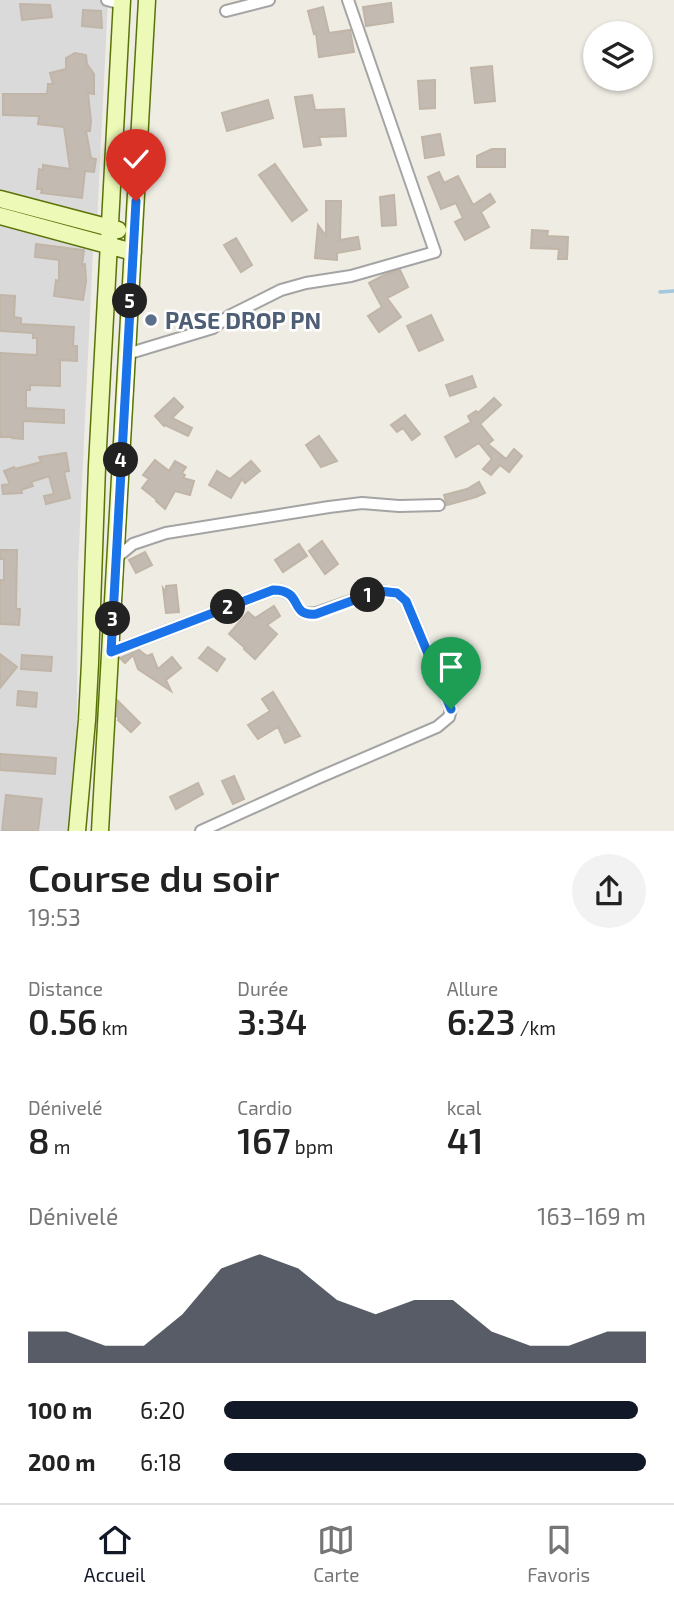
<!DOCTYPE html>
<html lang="fr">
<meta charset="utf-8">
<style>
:root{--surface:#fff;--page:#f2f2f2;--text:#222;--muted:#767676;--line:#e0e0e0;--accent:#111827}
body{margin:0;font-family:"Exo 2",sans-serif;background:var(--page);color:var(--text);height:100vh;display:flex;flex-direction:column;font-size:26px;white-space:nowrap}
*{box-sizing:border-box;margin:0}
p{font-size:23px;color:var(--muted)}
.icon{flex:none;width:38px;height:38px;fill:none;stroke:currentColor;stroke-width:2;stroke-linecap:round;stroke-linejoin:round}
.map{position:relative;height:831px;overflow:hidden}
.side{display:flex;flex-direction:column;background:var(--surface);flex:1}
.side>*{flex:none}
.controls{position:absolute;left:583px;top:21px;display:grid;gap:14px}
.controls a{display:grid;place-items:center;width:70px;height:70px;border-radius:50%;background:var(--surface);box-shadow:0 2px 5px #0004;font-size:35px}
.pin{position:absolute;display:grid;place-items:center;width:60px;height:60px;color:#fff;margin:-72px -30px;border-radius:50% 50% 50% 0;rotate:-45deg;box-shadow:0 0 7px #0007}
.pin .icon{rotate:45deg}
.km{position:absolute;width:35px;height:35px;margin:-18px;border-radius:50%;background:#222;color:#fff;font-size:19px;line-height:35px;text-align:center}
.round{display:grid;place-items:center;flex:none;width:74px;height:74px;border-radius:37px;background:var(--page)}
.summary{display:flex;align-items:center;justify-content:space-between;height:119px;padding:0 28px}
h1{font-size:38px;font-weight:600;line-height:52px}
.metrics{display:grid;grid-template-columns:repeat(3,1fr);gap:10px;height:119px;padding:7px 28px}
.metrics div{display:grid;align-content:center}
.metrics b{font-size:35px;font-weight:600}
.metrics small{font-size:19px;font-weight:400}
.metrics p{font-size:19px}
.chart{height:196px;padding:14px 28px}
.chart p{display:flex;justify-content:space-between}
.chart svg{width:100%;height:126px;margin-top:7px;fill:var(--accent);opacity:.7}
ul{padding:0 28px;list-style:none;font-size:23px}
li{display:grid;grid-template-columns:112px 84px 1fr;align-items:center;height:52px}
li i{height:18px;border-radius:9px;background:var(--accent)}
.tab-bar{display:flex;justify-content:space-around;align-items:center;height:98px;border-top:2px solid var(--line);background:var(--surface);font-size:19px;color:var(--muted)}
.tab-bar a{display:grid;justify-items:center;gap:4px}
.tab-bar .active{color:var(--accent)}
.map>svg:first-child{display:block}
.residential{fill:#dbdada}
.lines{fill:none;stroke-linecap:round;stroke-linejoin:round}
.stream{stroke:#a3c7dc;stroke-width:3.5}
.building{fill:#c3bbb2;stroke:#c0b5a6;stroke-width:2}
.street-casing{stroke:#a4a4a4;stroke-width:14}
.secondary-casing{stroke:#587306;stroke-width:19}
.street{stroke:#fff;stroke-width:10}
.secondary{stroke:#ecf9b7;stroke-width:16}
.route-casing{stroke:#fff;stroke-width:14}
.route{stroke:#1a73e8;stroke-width:9}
.service-dot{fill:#5c6f8a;stroke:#fff;stroke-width:2.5}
.labels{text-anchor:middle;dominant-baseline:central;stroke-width:5;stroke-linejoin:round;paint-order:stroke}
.service-label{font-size:23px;font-weight:bold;fill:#4e5e75;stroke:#fff;text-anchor:start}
</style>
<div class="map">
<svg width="674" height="831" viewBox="0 0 674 831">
<rect width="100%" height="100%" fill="#eeece3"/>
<path class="residential" d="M0 0H108L97 223 0 197Z
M0 225 93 250 78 568 76 831H0Z"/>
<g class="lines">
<path class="stream" d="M660 292 674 291"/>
</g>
<path class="building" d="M391 3 393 22 366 26 363 7Z
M20 4 50 5 52 17 22 20Z
M323 7 329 33 350 30 354 52 319 57 316 33 314 34 308 11Z
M83 10 101 11 102 28 82 26Z
M75 53 86 55 87 64 94 74V94L88 93 91 121 90 131H86L91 158 96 159 94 172 85 171 82 198 41 193 42 189H37L39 169 43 170V165L70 169 64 127 38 124 39 116 3 115V94H47L48 84H53L50 73 66 69V58Z
M492 66 495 101 475 103 471 68Z
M435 80V108L420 109 418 81Z
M312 95 315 110 344 109 346 136 319 137 321 145 304 147 295 97Z
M268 100 273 118 227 131 222 113Z
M440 134 444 155 425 158 422 137Z
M492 149H505V167H477V156Z
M275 164 307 210 292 221 259 175Z
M439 172 444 183 458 176 473 205 490 194 495 202 481 212 489 227 465 240 455 222 463 218 456 203 441 209 428 177Z
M394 195 396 225 382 226 380 197Z
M326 201H341L340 240 358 237 360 249 337 253V260L315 258 318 225 326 236Z
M532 230 548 231 547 236 568 237 567 259H558L559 249 531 248Z
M236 238 252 265 241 272 224 245Z
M36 244 84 250 82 265 85 264 86 281 83 300 54 296 56 280 59 281V260L35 257Z
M400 270 408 287 387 298 401 317 379 332 368 316 382 307 369 283 384 275Z
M0 295 15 296 14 317 21 318V324L74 327 73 346H77V361L60 360V386L30 385V390H26V408L64 410V423L23 421V439L12 438V437H0V353L37 355V338H33V333L0 331Z
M431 315 443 340 419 351 407 326Z
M472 376 476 387 450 396 446 385Z
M174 398 183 407 172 418 192 428 188 436 165 425 164 426 155 416Z
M494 398 501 405 480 424 493 440 488 444 506 459 514 449 522 456 509 472 500 465 491 475 483 469 492 459 479 443 456 457 445 437 471 422 468 416 476 411 478 413Z
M405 415 420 434 412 440 403 428 397 432 391 425Z
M319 436 337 461 321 467 306 445Z
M66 453 69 471 64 472 70 498 46 504 44 496 54 494 49 476 31 482 33 486 21 490 22 493 3 494 2 485 10 484 4 471 14 467 15 469 41 462 39 457Z
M155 460 169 471 175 461 186 467 182 473 185 475 183 478 194 481 190 495 175 491 165 509 156 501 157 500 142 488 149 479 143 475Z
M251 461 260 471 245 483 242 479 231 498 209 485 217 471 230 479Z
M479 482 485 493 476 497 447 505 444 495 467 489Z
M322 541 338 564 325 574 309 551Z
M299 544 307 556 283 572 275 560Z
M0 550H17L16 609H20L19 625 0 624V580H4V559H0Z
M145 552 152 565 136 573 129 560Z
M176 585 179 612 166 613 163 588 166 592V586Z
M274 606 280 616 267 625 277 634 255 659 244 649 245 648 229 634 248 612 255 618Z
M208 647 225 659 217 671 199 658Z
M139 650 147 656 152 654 158 669 172 657 181 668 166 680 171 691 138 669 133 655 125 663 120 658Z
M0 654 17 667 0 688Z
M22 655 52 657 51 671 21 669Z
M18 691 37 693 36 707 17 705Z
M273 692 300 736 285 743 278 727 258 739 248 725 270 711 262 699Z
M118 701 140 723 131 732 118 720 119 718 117 716Z
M0 754 56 758 55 774 0 770Z
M234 776 244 799 233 804 222 781Z
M198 783 203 794 176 809 170 797Z
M6 795 42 799 38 831H2Z"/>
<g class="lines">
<g class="street-casing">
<path id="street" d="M107 0 122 4
M226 11 269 0
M127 354 213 328 229 316 281 290 306 283 351 276 435 252 348 0
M116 558 133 544 166 533 329 507 362 503 399 506 439 505
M111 652 273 590C305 590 288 618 316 613L379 591 397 593 406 601 451 709 449 717 437 727 318 778 201 831"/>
</g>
<g class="secondary-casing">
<path id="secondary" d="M0 199 118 230
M0 216 133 252
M77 831 87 720 90 663 97 466 122 0
M100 831 147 0"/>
</g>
<use href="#street" class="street"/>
<use href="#secondary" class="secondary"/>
</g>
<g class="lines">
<g class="route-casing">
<path id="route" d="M136 201 111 652 273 590C305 590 288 617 316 614L379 591 397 593 406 601 451 709"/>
</g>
<use href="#route" class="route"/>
</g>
<circle class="service-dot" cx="151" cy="320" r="7"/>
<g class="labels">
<g class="service-label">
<text x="165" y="320">PASE DROP PN</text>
</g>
</g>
</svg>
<div class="controls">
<a><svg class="icon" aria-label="layers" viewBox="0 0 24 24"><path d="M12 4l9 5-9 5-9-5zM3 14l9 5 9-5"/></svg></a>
</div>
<div class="pin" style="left:451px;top:709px;background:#1e9e55"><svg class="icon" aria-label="arrive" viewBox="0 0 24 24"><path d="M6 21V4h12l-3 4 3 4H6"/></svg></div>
<div class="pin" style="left:136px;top:201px;background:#d93025"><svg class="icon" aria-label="check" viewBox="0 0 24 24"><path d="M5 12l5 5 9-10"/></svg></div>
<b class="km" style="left:368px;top:595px">1</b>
<b class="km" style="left:228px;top:607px">2</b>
<b class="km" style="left:113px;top:619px">3</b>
<b class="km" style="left:121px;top:460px">4</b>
<b class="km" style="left:130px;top:301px">5</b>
</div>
<section class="side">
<div class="summary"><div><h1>Course du soir</h1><p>19:53</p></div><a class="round"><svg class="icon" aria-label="share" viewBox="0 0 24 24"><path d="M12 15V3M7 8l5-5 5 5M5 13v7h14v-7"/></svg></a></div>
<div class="metrics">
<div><p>Distance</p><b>0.56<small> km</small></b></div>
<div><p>Durée</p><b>3:34</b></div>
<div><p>Allure</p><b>6:23<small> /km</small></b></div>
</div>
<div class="metrics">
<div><p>Dénivelé</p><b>8<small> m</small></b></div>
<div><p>Cardio</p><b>167<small> bpm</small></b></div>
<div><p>kcal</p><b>41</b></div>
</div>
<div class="chart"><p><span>Dénivelé</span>163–169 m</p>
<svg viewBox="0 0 160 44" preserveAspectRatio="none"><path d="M0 44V33L10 33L20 38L30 38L40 27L50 11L60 6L70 11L80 22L90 27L100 22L110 22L120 33L130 38L140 38L150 33L160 33V44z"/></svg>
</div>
<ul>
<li><b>100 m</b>6:20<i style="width:98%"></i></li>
<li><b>200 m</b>6:18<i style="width:100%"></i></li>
</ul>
</section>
<nav class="tab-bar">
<a class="active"><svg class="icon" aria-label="home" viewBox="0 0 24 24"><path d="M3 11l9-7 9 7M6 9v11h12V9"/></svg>Accueil</a>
<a><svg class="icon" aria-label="map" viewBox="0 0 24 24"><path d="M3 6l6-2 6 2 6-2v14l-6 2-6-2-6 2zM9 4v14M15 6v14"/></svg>Carte</a>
<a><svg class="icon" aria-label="saved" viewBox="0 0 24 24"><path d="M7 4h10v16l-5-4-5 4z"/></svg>Favoris</a>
</nav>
